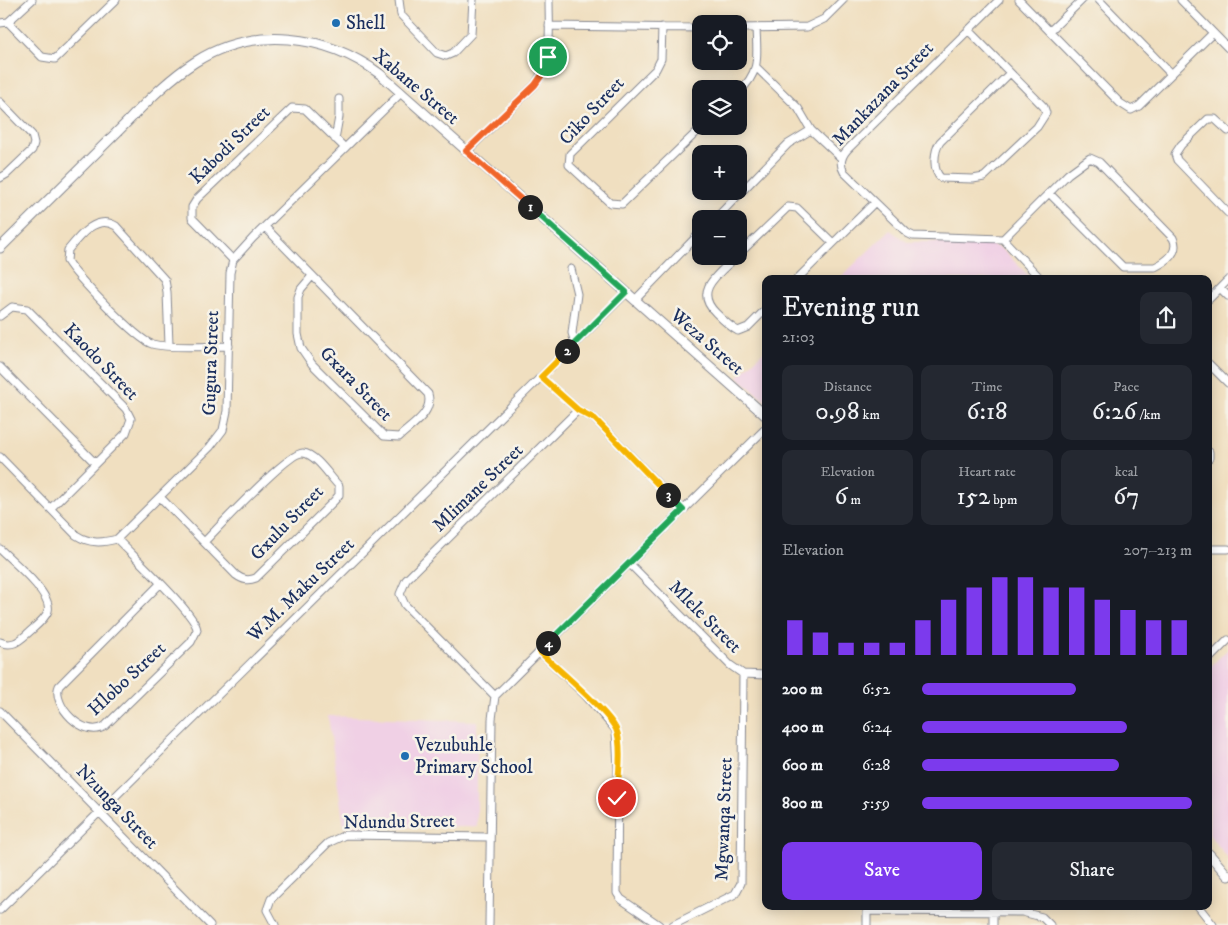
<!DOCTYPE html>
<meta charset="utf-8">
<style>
:root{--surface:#171b24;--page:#242831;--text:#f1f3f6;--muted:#9ea1a6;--accent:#7c3aed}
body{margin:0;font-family:"IM FELL DW Pica",serif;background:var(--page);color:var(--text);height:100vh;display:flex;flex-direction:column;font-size:19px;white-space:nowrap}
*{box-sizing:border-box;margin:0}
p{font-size:16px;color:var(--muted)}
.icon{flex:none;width:28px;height:28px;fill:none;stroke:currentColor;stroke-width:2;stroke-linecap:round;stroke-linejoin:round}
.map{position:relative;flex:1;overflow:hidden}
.sheet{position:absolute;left:762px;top:275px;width:450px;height:635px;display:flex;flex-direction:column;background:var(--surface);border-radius:10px;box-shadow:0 2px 12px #0003}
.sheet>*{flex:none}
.fabs{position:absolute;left:692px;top:15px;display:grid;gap:10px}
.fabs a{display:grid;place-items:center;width:55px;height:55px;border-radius:10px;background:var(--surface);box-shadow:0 2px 12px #0003;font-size:25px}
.pin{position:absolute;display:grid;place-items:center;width:42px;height:42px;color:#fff;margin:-21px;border:2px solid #fff;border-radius:50%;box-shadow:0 1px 5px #0007}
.km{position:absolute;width:25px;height:25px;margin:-12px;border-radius:50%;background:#222;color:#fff;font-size:14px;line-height:25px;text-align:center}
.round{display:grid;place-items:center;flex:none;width:52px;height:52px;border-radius:10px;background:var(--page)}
.summary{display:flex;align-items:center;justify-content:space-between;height:85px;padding:0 20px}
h1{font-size:28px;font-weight:600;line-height:38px}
.stats{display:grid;grid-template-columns:repeat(3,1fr);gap:8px;height:85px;padding:5px 20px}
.stats div{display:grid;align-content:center;border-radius:10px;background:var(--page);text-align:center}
.stats b{font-size:25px;font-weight:600}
.stats small{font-size:14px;font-weight:400}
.stats p{font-size:14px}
.chart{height:140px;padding:10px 20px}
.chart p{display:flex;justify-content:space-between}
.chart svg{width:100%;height:90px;margin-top:5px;stroke:var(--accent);stroke-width:6}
.action{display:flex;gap:10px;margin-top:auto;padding:10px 20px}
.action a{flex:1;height:58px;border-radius:10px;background:var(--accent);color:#fff;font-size:20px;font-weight:600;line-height:58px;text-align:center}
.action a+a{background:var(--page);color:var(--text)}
ul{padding:0 20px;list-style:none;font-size:16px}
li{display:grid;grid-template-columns:80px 60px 1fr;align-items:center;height:38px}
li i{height:12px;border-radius:6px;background:var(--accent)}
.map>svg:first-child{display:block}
.built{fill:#f0d0e5}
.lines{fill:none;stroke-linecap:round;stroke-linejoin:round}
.minor-casing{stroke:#86878f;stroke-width:9}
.tertiary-casing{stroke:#86878f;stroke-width:11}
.minor{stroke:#fff;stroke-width:7}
.tertiary{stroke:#fff;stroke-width:9}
.split-1-casing{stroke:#fff;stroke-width:10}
.split-2-casing{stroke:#fff;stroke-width:10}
.split-3-casing{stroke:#fff;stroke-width:10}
.split-4-casing{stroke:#fff;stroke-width:10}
.split-5-casing{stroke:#fff;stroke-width:10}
.split-1{stroke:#f0652b;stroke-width:6}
.split-2{stroke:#22a559;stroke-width:6}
.split-3{stroke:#f5b400;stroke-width:6}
.split-4{stroke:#22a559;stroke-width:6}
.split-5{stroke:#f5b400;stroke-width:6}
.poi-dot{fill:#1f6fb2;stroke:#f7f3e8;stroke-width:2}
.labels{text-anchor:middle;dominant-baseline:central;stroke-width:5;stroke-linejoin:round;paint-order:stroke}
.poi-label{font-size:19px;fill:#1b2f5e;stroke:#f7f3e8;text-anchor:start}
.street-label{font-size:19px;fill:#1b2f5e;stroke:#f7f3e8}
</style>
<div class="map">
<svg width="1228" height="925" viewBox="0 0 1228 925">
<rect width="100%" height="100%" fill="#f7f3e8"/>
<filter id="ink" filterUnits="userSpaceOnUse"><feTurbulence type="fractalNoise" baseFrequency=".02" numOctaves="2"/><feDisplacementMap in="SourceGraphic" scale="10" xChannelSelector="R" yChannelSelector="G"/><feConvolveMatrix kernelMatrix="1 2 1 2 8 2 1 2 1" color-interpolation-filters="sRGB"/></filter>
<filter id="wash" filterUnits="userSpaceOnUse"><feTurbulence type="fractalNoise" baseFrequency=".0096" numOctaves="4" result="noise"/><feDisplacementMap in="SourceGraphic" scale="20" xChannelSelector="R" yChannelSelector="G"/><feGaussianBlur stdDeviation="1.12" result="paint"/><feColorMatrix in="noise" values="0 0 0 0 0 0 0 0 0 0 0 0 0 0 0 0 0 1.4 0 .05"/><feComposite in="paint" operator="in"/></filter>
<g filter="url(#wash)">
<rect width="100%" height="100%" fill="#f0dfc0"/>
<path class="built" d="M890 230 907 242H985L1002 249 1032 279H839Z
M766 349V402L738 377Z
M1228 649V858L1209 835V668Z
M328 716 477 721V827H344Z"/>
</g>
<g filter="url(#ink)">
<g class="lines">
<g class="minor-casing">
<path id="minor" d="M399 0 401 15 437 53 446 56 453 53 471 34 473 0
M999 0 847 150C841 157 839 164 844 172L907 233 913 236 1003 239 1041 279
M1019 0 1120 103 1131 110 1139 106 1213 33
M1099 0 1171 74
M1181 0 1228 48
M8 22 42 57 55 59 116 0
M0 23 8 22 32 0
M549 26 701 28
M662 27 661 59 656 69 570 154 569 165 610 203 622 204 703 126
M739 28 807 27 824 19 843 0
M968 30 1044 107 1046 113 1037 127 984 177 973 179 941 178C932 170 934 151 940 142L1010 73
M1050 31 1082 0
M756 67 798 108 811 130 841 158
M739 92C761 71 757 57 756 28
M0 102 32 135 34 143 32 150 7 174 0 178
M1228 131 1215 119H1208L1181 145 1175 154 1177 160 1228 213
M335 139 339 117V99
M467 151 535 85C553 59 549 30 549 0
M715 219 788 144 811 130
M265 227 428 394C434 413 411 425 399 437L384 436 312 364 301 348 298 334V297L301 289 312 276
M1003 239 1068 174 1090 158 1099 162 1173 238C1180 252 1167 261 1155 267H1123L1050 194
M739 254 788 207 797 208 833 243
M737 256C720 273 692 290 716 313 723 320 730 327 738 331L748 327 766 309
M233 260 192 218V207L197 199 292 108 305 109 345 148
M571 269 577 294 572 333 575 343
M797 279 874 203
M1220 288 1228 296
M1209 299 1228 280
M635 300 701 232
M0 316 12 307 27 309 126 409 131 419 126 433 51 508
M169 345 167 292 165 280 116 226C97 214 80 235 68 250L67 261C76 276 137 340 152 344 171 349 208 346 229 346
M1209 364 1228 383
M0 367 95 463
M541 377 578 410
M1209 452V458
M0 457 76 535C90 544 102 543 117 539L210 447 223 430 227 411 230 273 233 260 253 238 401 93
M160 497 236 575C243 580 248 581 256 578L334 501 339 495V486C330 477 316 454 303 453 289 451 218 528 204 542
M117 539C131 554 197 615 197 630L191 642 105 726C84 740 51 704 59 686L160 584
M0 549C12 561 53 594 48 611 45 620 33 628 27 634 18 642 12 647 0 642
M1209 549H1228
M630 564 730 665 743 674 766 675
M540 652 585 695 616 730 618 768 617 893 621 899 659 925
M1209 659 1228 640
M495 696 405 605 400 594 406 580 578 410 595 419 683 510
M0 711 210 925
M1198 906 1213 925
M0 910 626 293
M867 911 1022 912 1042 917 1050 925
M993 913V925
M275 925 267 910 271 899 328 843 345 835 490 837
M489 925 492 719 495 696 766 428
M673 925 735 894 741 883 743 674
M867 925V907"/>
</g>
<g class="tertiary-casing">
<path id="tertiary" d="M0 248C36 212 72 177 108 141 136 114 162 83 195 62 253 25 326 34 380 74L766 416
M1209 854 1228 876"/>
</g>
<use href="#minor" class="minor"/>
<use href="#tertiary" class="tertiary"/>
</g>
</g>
<g class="lines" filter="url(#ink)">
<g class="split-1-casing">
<path id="split-1" d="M530 207 466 151 535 85 544 72 548 57"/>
</g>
<g class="split-2-casing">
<path id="split-2" d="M530 207 626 292 567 351"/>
</g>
<g class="split-3-casing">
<path id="split-3" d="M567 351 541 377 578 410 595 419 668 495"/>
</g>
<g class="split-4-casing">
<path id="split-4" d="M548 643 683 510 668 495"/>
</g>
<g class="split-5-casing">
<path id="split-5" d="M548 643 540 652C557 669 606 709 616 729 623 744 618 781 617 798"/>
</g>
<use href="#split-1" class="split-1"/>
<use href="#split-2" class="split-2"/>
<use href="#split-3" class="split-3"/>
<use href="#split-4" class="split-4"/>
<use href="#split-5" class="split-5"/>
</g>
<g class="poi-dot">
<circle cx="336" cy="23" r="5"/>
<circle cx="405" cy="756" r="5"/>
</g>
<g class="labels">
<g class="poi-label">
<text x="346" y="23">Shell</text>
<text x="415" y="745">Vezubuhle<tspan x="415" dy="22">Primary School</tspan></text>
</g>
<g class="street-label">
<text transform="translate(416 87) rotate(40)">Xabane Street</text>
<text transform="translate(883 94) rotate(-46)">Mankazana Street</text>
<text transform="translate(592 111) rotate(-47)">Ciko Street</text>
<text transform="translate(230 145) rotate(-44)">Kabodi Street</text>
<text transform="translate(707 342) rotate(41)">Weza Street</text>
<text transform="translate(101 362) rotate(46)">Kaodo Street</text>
<text transform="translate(211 363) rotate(-88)">Gugura Street</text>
<text transform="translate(356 384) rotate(46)">Gxara Street</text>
<text transform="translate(478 488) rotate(-44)">Mlimane Street</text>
<text transform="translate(287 523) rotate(-46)">Gxulu Street</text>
<text transform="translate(301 590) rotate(-44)">W.M. Maku Street</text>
<text transform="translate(705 617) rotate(45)">Mlele Street</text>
<text transform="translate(127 679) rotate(-43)">Hlobo Street</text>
<text transform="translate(117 807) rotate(46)">Nzunga Street</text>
<text transform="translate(724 819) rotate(-88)">Mgwanqa Street</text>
<text transform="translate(399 822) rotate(-1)">Ndundu Street</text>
</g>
</g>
</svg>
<div class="fabs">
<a><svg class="icon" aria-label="locate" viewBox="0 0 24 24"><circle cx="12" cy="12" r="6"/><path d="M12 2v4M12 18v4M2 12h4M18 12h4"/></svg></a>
<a><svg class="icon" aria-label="layers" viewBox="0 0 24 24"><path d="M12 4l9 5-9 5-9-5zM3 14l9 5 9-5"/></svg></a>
<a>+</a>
<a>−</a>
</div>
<div class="pin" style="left:548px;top:57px;background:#1e9e55"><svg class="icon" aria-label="arrive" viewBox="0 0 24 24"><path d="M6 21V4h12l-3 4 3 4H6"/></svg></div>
<div class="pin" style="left:617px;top:798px;background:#d93025"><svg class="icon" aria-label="check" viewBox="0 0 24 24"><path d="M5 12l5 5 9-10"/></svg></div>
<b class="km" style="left:530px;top:207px">1</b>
<b class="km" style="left:567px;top:351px">2</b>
<b class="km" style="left:668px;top:495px">3</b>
<b class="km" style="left:548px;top:643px">4</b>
<section class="sheet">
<div class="summary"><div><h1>Evening run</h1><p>21:03</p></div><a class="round"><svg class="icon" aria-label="share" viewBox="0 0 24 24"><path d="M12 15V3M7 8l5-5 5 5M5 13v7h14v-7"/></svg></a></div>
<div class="stats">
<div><p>Distance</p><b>0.98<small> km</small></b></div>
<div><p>Time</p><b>6:18</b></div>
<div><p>Pace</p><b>6:26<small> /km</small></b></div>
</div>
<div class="stats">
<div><p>Elevation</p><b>6<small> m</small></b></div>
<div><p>Heart rate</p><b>152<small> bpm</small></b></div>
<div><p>kcal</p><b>67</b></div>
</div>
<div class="chart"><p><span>Elevation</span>207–213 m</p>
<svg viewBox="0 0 160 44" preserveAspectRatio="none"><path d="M5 44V27M15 44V33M25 44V38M35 44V38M45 44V38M55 44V27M65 44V17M75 44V11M85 44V6M95 44V6M105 44V11M115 44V11M125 44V17M135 44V22M145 44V27M155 44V27"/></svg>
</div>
<ul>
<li><b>200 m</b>6:52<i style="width:57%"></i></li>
<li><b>400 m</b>6:24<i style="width:76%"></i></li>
<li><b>600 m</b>6:28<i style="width:73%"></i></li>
<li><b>800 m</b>5:59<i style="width:100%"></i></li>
</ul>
<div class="action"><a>Save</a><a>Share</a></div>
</section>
</div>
